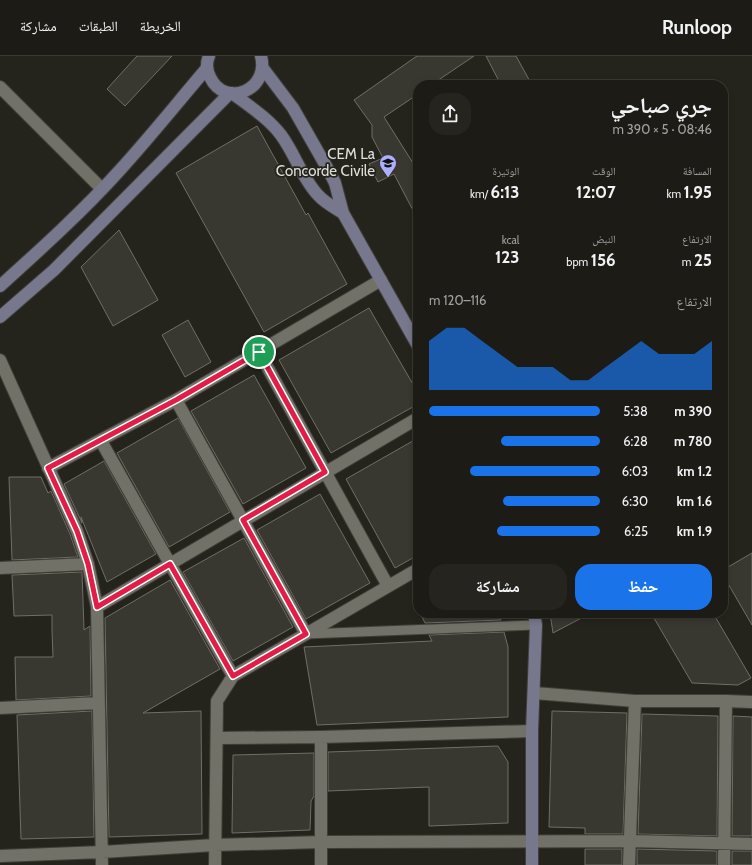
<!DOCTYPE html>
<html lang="ar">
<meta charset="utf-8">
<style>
:root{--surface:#1c1b15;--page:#25241e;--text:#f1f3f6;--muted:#a0a1a0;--line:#3a3934;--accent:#1a73e8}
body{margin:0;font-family:Cabin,"Noto Naskh Arabic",sans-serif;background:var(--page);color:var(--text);direction:rtl;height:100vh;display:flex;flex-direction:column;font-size:15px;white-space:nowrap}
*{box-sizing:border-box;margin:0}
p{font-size:13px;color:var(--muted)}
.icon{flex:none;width:22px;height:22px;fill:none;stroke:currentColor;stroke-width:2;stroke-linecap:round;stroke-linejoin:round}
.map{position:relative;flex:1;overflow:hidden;direction:ltr}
.details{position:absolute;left:413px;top:24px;width:315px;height:538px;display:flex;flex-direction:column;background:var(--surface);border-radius:16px;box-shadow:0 2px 6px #0003,0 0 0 1px var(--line);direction:rtl}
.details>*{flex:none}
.pin{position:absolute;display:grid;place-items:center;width:34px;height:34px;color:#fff;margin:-17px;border:2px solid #fff;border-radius:50%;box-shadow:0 1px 4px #0007}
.round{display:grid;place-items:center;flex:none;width:42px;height:42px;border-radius:16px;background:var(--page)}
.overview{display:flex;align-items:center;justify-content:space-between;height:68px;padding:0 16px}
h1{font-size:22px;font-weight:700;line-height:30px}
.stats{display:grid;grid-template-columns:repeat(3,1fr);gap:6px;height:68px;padding:4px 16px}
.stats div{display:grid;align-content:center}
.stats b{font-size:17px;font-weight:700}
.stats small{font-size:11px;font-weight:400}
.stats p{font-size:11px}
.chart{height:112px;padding:8px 16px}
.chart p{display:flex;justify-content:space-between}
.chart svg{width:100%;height:72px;margin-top:4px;fill:var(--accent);opacity:.7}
.button{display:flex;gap:8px;margin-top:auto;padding:8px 16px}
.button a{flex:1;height:46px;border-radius:16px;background:var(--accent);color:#fff;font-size:16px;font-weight:700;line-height:46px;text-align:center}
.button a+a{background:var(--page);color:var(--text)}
ul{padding:0 16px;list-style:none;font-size:13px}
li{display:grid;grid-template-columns:64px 48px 1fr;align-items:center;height:30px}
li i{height:10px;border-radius:5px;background:var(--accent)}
header{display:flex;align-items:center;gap:24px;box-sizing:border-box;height:56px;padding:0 20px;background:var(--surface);border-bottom:1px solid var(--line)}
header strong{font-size:19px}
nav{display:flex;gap:22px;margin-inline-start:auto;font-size:14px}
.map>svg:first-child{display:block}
.building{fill:#393830;stroke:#706f66}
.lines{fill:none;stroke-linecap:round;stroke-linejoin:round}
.lane-casing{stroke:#403f39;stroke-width:11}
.street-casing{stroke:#403f39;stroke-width:14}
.secondary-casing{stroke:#403f39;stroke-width:14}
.lane{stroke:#727168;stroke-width:9}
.street{stroke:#727168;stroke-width:12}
.secondary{stroke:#77778d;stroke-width:12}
.route-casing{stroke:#fff;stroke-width:8}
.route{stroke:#e11d48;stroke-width:5}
.labels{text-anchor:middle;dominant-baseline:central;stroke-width:3.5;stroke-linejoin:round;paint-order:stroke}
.poi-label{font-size:15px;fill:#dfdfd9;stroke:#25241c;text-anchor:end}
</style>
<header>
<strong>Runloop</strong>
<nav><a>الخريطة</a><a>الطبقات</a><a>مشاركة</a></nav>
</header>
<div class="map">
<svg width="752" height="809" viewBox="0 0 752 809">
<rect width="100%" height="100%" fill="#25241c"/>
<path class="building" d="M137 0H172L125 50 107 33Z
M417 0H474L431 29H418V38L384 61 418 115V164L394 118 378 126 369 108 383 102 372 81V69L354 44Z
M486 0H516L532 29H501Z
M257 70 306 159 308 157 347 228 264 276 176 117Z
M119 174 158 244 113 270 81 211Z
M369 252 418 337V348L331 397 279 304Z
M188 264 211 306 185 321 162 279Z
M254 319 306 412 243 448 191 355Z
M178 362 230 456 169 491 117 397Z
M418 382V499L395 512 346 423Z
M104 405 156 498 107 526 81 461 82 467 64 428Z
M9 421H41L48 437 51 435 70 478 78 501 12 504Z
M320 438 370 527 306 563 257 474Z
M244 482 293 571 233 605 183 516Z
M752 497V569L723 519V514Z
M82 516 84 574 90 570 91 640 16 644 15 601H53L52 574V559L14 560 12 519Z
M170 524 220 613 143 657 201 655 202 778 109 781 105 562Z
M420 557H499L501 564 425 567Z
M550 557H591L553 577Z
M651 557H713L751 622 738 629 692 627Z
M504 576 508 591V661L317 669 304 591 432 585 429 579Z
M92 655 94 781 21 783 17 659Z
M552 655 627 657 623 778H585V772L549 771Z
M642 658 718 660 717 780 638 778Z
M733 660 752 661V780H732Z
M498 690 508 706V767L429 770V731L328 735V696Z
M314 697V740L311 745 310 774 232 777 233 699Z
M585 793H622V809H585Z
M637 793 717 795V809H637Z
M732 795H752V809H732Z"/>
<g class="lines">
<g class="lane-casing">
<path id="lane" d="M306 578 536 569"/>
</g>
<g class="street-casing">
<path id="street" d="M0 31 102 133
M259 296 388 530
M0 304 77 475 88 508 97 551 102 809
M176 344 306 578
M101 385 233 620
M48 412 176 344 381 224
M0 512 88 508
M97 551 418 362
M534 637 635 645H726L752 646
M0 652 98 647
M321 681V809
M217 682 321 681 532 675
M0 800 102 796 215 789 321 786 630 785 752 788
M215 809 217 645 233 620 306 578 418 513
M629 809 635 645
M724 809 726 645"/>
</g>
<g class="secondary-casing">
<path id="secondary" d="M209 0C206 7 207 15 210 21 225 53 270 34 261 0
M262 11 293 52 330 117 335 127 343 157 418 290
M232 37C249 50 268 62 281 79 295 98 302 122 318 139 325 147 335 152 343 157
M0 230C41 193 83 155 120 114 150 81 178 46 207 12
M0 261 54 214 230 37
M532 809V675L536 569 534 557"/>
</g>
<use href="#lane" class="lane"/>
<use href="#street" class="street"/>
<use href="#secondary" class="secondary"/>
</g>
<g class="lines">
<g class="route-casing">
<path id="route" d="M259 296 325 416 243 464 306 578 233 620 170 508 97 551 88 508 77 475 48 412 176 344Z"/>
</g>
<use href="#route" class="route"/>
</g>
<defs>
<g id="school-pin" transform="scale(0.9)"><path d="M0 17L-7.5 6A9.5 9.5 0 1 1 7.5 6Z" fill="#acaffb" stroke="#25241c"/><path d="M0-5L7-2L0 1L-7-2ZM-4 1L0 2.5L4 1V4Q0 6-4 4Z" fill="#111"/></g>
</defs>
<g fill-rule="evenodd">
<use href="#school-pin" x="388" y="107"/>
</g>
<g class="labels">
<g class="poi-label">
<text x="375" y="98">CEM La<tspan x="375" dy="17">Concorde Civile</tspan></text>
</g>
</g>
</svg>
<div class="pin" style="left:259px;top:296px;background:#1e9e55"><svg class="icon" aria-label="arrive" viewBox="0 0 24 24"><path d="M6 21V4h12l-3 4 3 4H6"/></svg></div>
<section class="details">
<div class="overview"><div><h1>جري صباحي</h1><p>08:46 · 5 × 390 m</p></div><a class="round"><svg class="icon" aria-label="share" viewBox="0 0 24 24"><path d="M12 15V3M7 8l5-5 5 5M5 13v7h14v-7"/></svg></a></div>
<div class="stats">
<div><p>المسافة</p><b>1.95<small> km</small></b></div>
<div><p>الوقت</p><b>12:07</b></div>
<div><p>الوتيرة</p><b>6:13<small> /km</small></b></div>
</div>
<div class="stats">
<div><p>الارتفاع</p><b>25<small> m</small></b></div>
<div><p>النبض</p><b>156<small> bpm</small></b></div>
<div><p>kcal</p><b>123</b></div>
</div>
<div class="chart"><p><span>الارتفاع</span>116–120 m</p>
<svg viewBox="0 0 160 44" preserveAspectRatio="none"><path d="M0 44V14L10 6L20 6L30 14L40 22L50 30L60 30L70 30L80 38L90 38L100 30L110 22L120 14L130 22L140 22L150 22L160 14V44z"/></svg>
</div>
<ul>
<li><b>390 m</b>5:38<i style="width:100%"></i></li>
<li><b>780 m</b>6:28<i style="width:58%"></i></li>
<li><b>1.2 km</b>6:03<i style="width:76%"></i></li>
<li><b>1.6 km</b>6:30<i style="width:57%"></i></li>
<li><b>1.9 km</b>6:25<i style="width:60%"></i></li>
</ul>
<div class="button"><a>حفظ</a><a>مشاركة</a></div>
</section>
</div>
